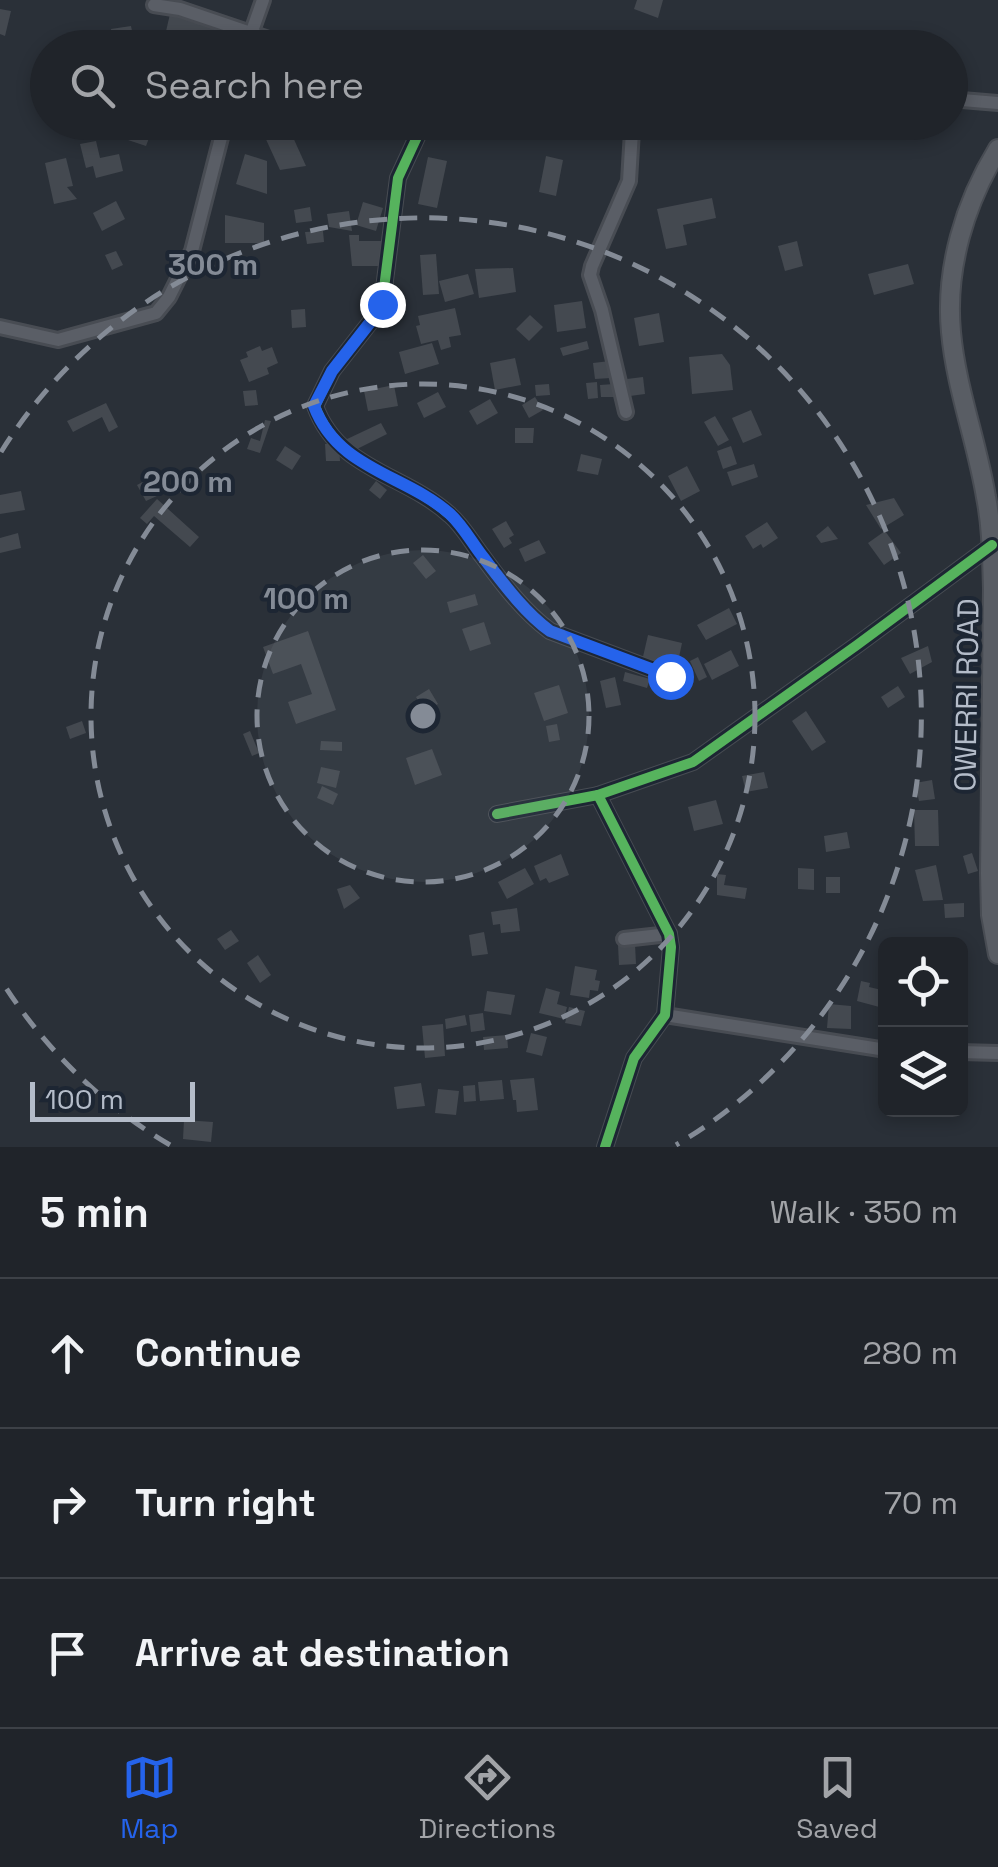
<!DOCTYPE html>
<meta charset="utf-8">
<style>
body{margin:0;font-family:"Space Grotesk",sans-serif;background:#282c32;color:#f1f3f6}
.controls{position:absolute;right:30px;bottom:30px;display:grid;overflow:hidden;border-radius:15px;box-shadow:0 5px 15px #0003}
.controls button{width:90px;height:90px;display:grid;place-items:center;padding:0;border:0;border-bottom:2px solid #3d4147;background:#20242a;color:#f1f3f6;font:50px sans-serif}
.scale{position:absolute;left:30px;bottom:25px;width:165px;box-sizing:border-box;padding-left:10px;border:5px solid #b4bcc9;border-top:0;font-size:28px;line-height:35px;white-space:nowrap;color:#b4bcc9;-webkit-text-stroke:8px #1d2633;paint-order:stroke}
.stop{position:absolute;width:30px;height:30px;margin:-22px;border:8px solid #2563eb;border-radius:50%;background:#fff}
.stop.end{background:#2563eb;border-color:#fff;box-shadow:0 2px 10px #0008}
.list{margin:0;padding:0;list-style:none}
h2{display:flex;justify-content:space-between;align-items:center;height:130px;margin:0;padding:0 40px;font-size:42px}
h2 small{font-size:32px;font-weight:400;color:#a2a4a8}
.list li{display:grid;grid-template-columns:65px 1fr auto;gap:30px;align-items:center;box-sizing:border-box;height:150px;padding:0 40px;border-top:2px solid #3d4147}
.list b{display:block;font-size:38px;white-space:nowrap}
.list em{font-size:32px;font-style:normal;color:#a2a4a8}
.icon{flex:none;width:55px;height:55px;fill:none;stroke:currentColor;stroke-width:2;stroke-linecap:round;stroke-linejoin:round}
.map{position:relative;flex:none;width:998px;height:1147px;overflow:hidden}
.search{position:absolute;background:#20242a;box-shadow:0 5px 15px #0003;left:30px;right:30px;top:30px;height:110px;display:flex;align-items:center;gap:25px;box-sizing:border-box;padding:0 35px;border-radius:55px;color:#a2a4a8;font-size:38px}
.sheet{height:580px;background:#20242a}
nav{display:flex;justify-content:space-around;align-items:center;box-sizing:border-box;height:140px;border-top:2px solid #3d4147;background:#20242a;font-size:28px;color:#a2a4a8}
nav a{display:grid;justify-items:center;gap:5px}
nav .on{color:#2563eb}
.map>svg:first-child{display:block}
.building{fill:#444950}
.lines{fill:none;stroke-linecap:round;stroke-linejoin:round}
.minor-casing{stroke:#484c53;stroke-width:18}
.secondary-casing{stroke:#484c53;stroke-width:22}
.minor{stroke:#5a5e66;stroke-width:12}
.secondary{stroke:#595d64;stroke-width:18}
.cycleway-casing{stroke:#1d2633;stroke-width:16}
.cycleway{stroke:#56b35d;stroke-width:10}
.route{stroke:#2563eb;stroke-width:12}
.ring{fill:none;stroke:#848b96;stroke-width:5;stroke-dasharray:18 12}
.labels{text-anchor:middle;stroke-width:8;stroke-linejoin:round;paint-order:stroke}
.street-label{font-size:30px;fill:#b4bcc9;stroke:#1d2633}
.centre{fill:#848b96;stroke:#1d2633;stroke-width:5}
.ring-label{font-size:30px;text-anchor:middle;font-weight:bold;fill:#848b96;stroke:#1d2633;stroke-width:8;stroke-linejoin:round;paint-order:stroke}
</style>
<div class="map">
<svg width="998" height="1147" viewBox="0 0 998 1147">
<rect width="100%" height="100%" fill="#2a3038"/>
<g class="building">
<path d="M637,0h26l-5,18 -24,-9z"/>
<path d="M0,9l11,2 -6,25 -5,-2z"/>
<path d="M170,14l46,10 -5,24h-15l-32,-8z"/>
<path d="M131,26l3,15 -21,3 -2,-15z"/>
<path d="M103,34l1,14h-27l-1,-12z"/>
<path d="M287,124l19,42 -26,4 -16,-35z"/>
<path d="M119,128l30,10 -3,8 -30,-10z"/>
<path d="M96,141l4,17 19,-4 4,17 -27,7 -3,-12 -7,2 -6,-24z"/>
<path d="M245,154l22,7v33l-31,-10z"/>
<path d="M546,156l17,4 -7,36 -17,-4z"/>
<path d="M428,157l19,4 -10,47 -19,-4z"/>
<path d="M66,158l7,28 -6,1 10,12 -23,5 -9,-41z"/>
<path d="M712,198l4,20 -33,7 4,20 -21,4 -9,-40z"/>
<path d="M116,201l9,18 -23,12 -9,-18z"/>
<path d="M363,202l20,6 -7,23 -20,-6z"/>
<path d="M310,207l2,14 -16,2 -2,-13z"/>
<path d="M349,211l3,20 -23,-4 -2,-13z"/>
<path d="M225,215l39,8v20h-39z"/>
<path d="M323,231l1,11 -17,2 -2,-12z"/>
<path d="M349,235h10v6h22l1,25h-30z"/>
<path d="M797,241l6,25 -18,5 -7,-25z"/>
<path d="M116,251l7,14 -11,5 -7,-15z"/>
<path d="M436,254l3,40 -16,1 -3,-40z"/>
<path d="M908,264l6,20 -40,11 -6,-21z"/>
<path d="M513,268l3,24 -37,6 -4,-29z"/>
<path d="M468,274l6,20 -29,8 -6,-21z"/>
<path d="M582,301l4,27 -29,4 -3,-27z"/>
<path d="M455,308l6,27 -12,2 2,10 -10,3 -3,-10 -17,4 -5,-18 4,-1 -2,-9z"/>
<path d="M305,309l1,18 -14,1 -1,-18z"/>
<path d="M659,313l5,29 -25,4 -5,-28z"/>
<path d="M530,315l13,12 -14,14 -13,-12z"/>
<path d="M587,341l2,8 -26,7 -3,-8z"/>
<path d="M432,343l7,21 -34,10 -6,-22z"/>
<path d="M260,346l2,5 10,-4 6,16 -11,5 2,6 -20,8 -9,-22 8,-3 -2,-5z"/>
<path d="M722,354l8,11 3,25 -41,4 -3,-37z"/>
<path d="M515,358l6,27 -26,5 -5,-27z"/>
<path d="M610,361l1,17 -16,1 -2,-16z"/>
<path d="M643,377l2,17 -15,2 -3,-17z"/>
<path d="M597,382l1,16 -10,1 -2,-16z"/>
<path d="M549,384l1,11 -14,1 -1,-11z"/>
<path d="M614,384l1,13h-14l-1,-12z"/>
<path d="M394,385l4,21 -30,5 -4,-20z"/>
<path d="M256,390l2,15 -13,1 -2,-15z"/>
<path d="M438,392l8,15 -22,11 -7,-15z"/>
<path d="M535,397l8,13 -14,8 -7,-13z"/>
<path d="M490,399l8,14 -21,12 -8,-14z"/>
<path d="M106,403l12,24 -9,5 -7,-15 -29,15 -6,-11z"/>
<path d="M751,410l11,25 -19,8 -11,-25z"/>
<path d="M715,416l14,24 -11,6 -14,-24z"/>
<path d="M265,420l6,1 -11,32 -13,-4 4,-11 9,3z"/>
<path d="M381,423l6,11 -36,18 -6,-12z"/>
<path d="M515,428h19l-1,15h-18z"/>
<path d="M325,444h14l1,17h-14z"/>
<path d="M285,446l16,10 -9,14 -16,-10z"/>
<path d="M731,446l6,18 -14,5 -6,-18z"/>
<path d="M581,454l21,5 -4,16 -21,-4z"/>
<path d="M754,464l4,13 -26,9 -5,-14z"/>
<path d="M687,466l13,25 -19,10 -13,-25z"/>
<path d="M150,478l9,17 -13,6 -9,-16z"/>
<path d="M376,481l11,9 -7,9 -11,-9z"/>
<path d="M21,491l4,19 -25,4v-19z"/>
<path d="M894,498l10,17 -23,14 -15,-24z"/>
<path d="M157,499l42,38 -9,10 -36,-31 -7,8 -7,-6z"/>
<path d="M506,521l8,14 -5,3 3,5 -8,5 -12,-19z"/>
<path d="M767,522l11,16 -15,10 -2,-4 -8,5 -8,-13z"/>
<path d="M828,526l10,13 -17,4 -5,-7z"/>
<path d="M885,531l16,22 -17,12 -16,-22z"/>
<path d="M18,533l3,15 -21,5v-15z"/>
<path d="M539,540l7,13 -21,9 -6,-13z"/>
<path d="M423,555l13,16 -10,8 -13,-16z"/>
<path d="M475,594l3,11 -28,8 -3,-11z"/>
<path d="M729,608l8,16 -31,16 -9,-15z"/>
<path d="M484,622l7,22 -21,7 -8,-22z"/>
<path d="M308,631l28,79 -40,14 -8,-22 24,-8 -11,-30 -28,10 -10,-27z"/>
<path d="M648,635l34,8 -4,19 -10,-3 -1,7 -25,-5z"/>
<path d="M928,646l4,16 -22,12 -9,-16z"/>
<path d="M731,650l8,16 -27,14 -8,-16z"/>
<path d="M698,657l9,20 -8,4 -9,-20z"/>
<path d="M625,672l25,7 -3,9 -24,-7z"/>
<path d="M615,677l6,28 -15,3 -6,-27z"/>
<path d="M559,685l9,28 -24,8 -10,-28z"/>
<path d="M898,686l7,11 -17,11 -7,-11z"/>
<path d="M429,689l9,15 -13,8 -9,-15z"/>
<path d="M806,711l20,31 -14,9 -20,-30z"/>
<path d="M82,721l4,12 -16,6 -4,-12z"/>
<path d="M557,724l3,16 -11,2 -3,-16z"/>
<path d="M250,731l9,22 -7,3 -9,-22z"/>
<path d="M321,741l21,1v9l-22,-1z"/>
<path d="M432,749l10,26 -27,10 -9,-27z"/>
<path d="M321,767l19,4 -4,17 -19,-5z"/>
<path d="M764,772l4,16 -22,4 -4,-16z"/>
<path d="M932,780l3,19 -16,2 -4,-18z"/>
<path d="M322,786l16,8 -5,11 -16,-7z"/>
<path d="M716,800l7,24 -29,7 -6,-24z"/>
<path d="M914,810h24l1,36h-24z"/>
<path d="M847,832l3,16 -24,4 -2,-16z"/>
<path d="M972,853l6,18 -10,3 -5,-18z"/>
<path d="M561,854l8,21 -20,8 -3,-5 -6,3 -6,-15z"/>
<path d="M936,865l7,35 -20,1 -8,-31z"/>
<path d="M525,868l9,16 -27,15 -9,-17z"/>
<path d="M798,868l16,1v21l-16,-1z"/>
<path d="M717,874l9,1 -2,10 23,3 -2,11 -28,-4z"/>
<rect x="826" y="877" width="14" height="16"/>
<path d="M350,885l10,13 -16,11 -7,-20z"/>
<path d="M964,903v14l-19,1 -1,-14z"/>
<path d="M517,908l3,23 -19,2 -1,-9 -7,1 -2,-13z"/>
<path d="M231,930l8,11 -14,9 -8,-11z"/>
<path d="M484,932l4,22 -16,2 -3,-21z"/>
<path d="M635,944l1,20 -17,1 -1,-20z"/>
<path d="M258,955l13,20 -11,8 -13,-20z"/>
<path d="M575,966l22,4 -2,10 5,1 -2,10 -8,-1 -1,8 -19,-3z"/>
<path d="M861,981l9,2 -1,4 17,4v14l-3,3 -26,-7z"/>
<path d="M546,988l14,4 -3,12 10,3 -3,12 -25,-6z"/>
<path d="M487,991l28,4 -4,20 -27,-4z"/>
<path d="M829,1004l22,2v23l-24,-1z"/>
<path d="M569,1007l16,4 -4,15 -16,-3z"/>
<path d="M483,1013l2,17 -14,2 -2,-17z"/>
<path d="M465,1015l2,10 -21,4 -1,-10z"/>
<path d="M443,1024l2,32 -20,2 -3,-32z"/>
<path d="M531,1033l16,4 -5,19 -16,-4z"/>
<path d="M507,1035l1,13 -24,2 -1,-13z"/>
<path d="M534,1078l4,32 -21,2 -1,-12h-3l-3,-20z"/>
<path d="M502,1080l2,19 -24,2 -2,-19z"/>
<path d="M421,1083l4,23 -28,3 -3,-22z"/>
<path d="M475,1085l1,16 -12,1 -1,-16z"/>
<path d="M438,1089l21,2 -3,24 -21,-2z"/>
<path d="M184,1120l29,2 -2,20 -28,-3z"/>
</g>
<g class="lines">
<g class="minor-casing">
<g id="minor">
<path d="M154,5l26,4 115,39"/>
<path d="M246,48l17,-48"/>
<path d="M950,99l48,4"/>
<path d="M424,122l-26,56 -16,126 -10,16 -40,51 -17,35c23,64 90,68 135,109 13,11 22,28 33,42 19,26 41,55 67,74l120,45"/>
<path d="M485,122l147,9 88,-9"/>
<path d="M0,327l58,13 98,-27 13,-16 23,-46 33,-129"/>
<path d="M626,412l-24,-102 -12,-35 2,-9 37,-85 3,-50"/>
<path d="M598,795l71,139 2,13 -6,68 -31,43 -29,89"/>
<path d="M497,814l101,-19 95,-33 164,-117 135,-100"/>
<path d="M624,939l45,-5"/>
<path d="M665,1015l221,35"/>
<path d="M960,1052l38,1"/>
</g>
</g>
<g class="secondary-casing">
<path id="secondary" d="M998,149c-33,54 -53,119 -47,183 5,56 26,110 35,165 6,30 6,61 7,91l-3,285 1,42 7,39"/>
</g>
<use href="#minor" class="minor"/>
<use href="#secondary" class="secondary"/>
<g class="cycleway-casing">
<g id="cycleway">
<path d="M424,122l-26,56 -16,126 -10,16 -40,51 -17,35c23,64 90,68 135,109 13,11 22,28 33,42 19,26 41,55 67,74l120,45"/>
<path d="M598,795l71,139 2,13 -6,68 -31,43 -29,89"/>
<path d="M497,814l101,-19 95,-33 164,-117 135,-100"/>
</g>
</g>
<use href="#cycleway" class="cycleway"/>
</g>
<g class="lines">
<path class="route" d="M382,304l-10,16 -40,51 -18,35c24,64 91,68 136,108 13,12 22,29 33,43 20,26 41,55 67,74l120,45"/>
</g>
<circle cx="423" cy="716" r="166" fill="#848b96" fill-opacity=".12"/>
<g class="ring">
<circle cx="423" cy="716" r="166"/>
<circle cx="423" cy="716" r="332"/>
<path d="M170 1145A498 498 0 0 1 1 980M1 452A498 498 0 1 1 676 1145"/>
</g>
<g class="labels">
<g class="street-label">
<text transform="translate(967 695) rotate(-89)" y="10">OWERRI ROAD</text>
</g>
</g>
<circle cx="423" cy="716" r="15" class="centre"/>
<g class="ring-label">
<text x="213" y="275">300 m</text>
<text x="188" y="492">200 m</text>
<text x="306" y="609">100 m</text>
</g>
</svg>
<div class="controls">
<button><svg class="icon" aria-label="locate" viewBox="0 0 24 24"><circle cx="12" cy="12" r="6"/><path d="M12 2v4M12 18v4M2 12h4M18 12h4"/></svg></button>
<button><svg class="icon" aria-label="layers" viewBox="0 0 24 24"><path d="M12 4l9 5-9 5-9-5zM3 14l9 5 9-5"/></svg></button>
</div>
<div class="scale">100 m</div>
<div class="stop" style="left:670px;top:676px"></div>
<div class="stop end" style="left:382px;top:304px"></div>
<div class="search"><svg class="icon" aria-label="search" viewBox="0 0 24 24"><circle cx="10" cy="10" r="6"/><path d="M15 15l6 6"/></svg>Search here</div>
</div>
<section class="sheet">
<h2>5 min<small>Walk · 350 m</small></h2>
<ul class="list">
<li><svg class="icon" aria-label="ahead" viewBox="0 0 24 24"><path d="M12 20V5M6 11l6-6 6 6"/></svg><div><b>Continue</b></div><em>280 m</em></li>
<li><svg class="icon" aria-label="right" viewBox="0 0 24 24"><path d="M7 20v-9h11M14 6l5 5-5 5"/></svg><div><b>Turn right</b></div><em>70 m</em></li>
<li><svg class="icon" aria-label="arrive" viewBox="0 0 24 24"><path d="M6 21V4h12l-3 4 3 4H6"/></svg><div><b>Arrive at destination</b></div></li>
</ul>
</section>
<nav>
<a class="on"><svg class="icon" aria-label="map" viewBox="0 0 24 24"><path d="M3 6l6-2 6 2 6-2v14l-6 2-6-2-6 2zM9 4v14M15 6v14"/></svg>Map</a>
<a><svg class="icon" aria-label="directions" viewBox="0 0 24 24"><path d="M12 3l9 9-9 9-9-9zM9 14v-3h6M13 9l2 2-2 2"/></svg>Directions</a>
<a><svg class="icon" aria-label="saved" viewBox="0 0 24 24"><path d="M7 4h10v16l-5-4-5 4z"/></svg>Saved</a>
</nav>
